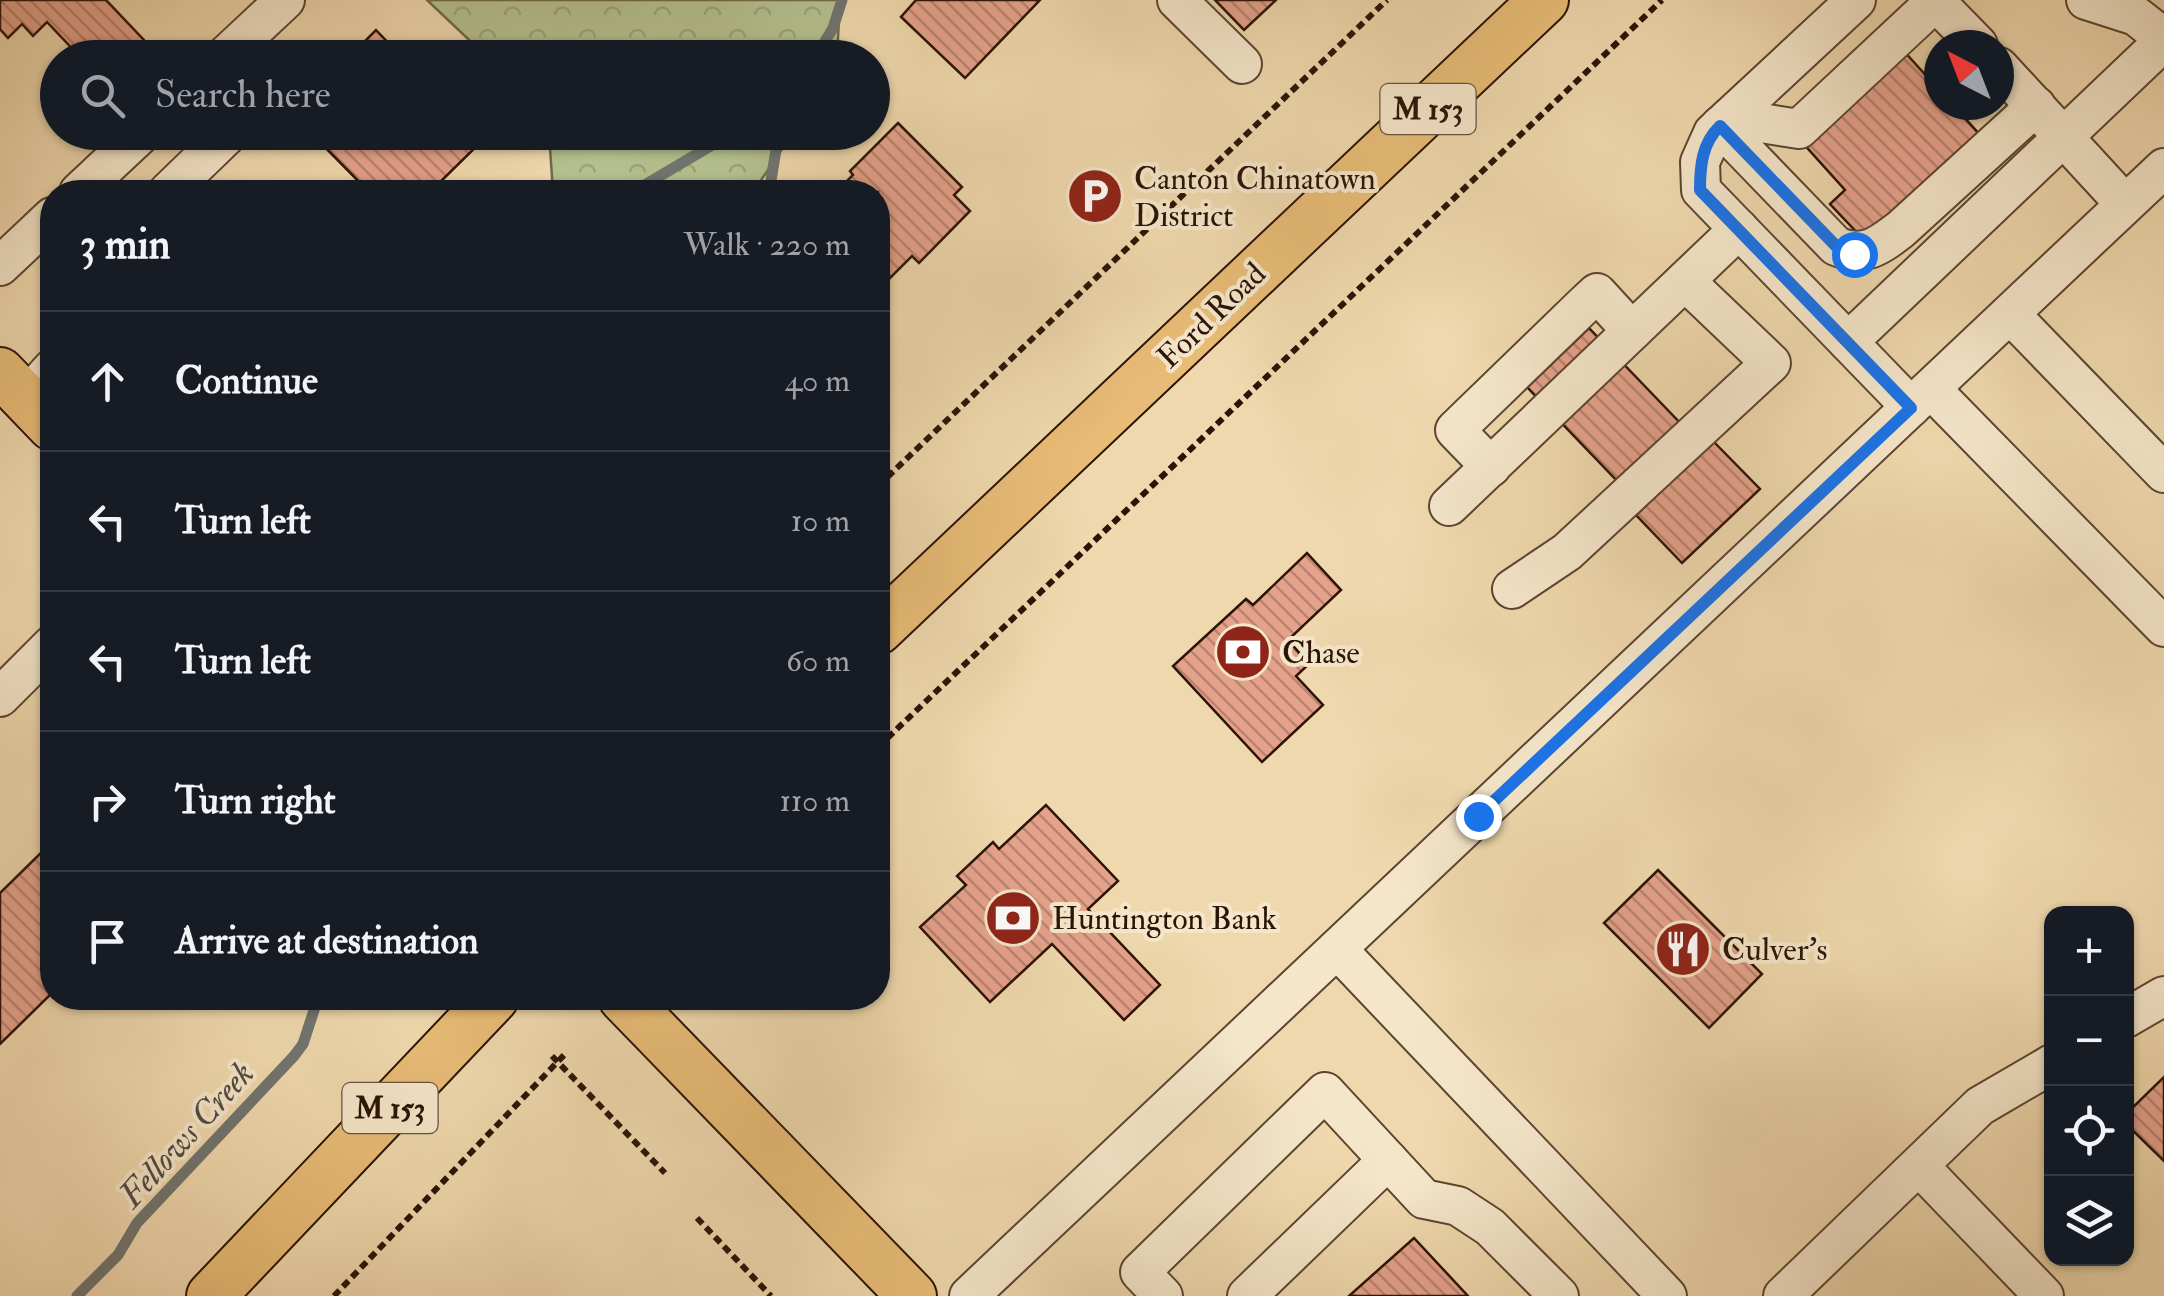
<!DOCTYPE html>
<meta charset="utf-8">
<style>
body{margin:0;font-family:"IM FELL Double Pica",serif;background:#242831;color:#f1f3f6}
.controls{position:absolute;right:30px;bottom:30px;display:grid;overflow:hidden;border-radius:20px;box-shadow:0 2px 8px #0004}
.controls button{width:90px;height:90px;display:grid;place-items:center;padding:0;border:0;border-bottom:2px solid #363941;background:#171b24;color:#f1f3f6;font:50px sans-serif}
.compass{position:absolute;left:1924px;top:30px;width:90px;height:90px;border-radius:50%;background:#171b24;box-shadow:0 2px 8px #0004;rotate:318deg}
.stop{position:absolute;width:30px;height:30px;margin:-22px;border:8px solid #1a73e8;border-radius:50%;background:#fff}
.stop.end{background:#1a73e8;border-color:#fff;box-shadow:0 2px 10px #0008}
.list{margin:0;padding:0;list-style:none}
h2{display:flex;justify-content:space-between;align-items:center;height:130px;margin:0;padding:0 40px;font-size:42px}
h2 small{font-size:32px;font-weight:400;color:#9ea1a6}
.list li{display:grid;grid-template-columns:65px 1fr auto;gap:30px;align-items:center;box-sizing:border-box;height:140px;padding:0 40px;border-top:2px solid #363941}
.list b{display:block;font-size:38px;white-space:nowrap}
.list em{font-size:32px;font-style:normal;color:#9ea1a6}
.icon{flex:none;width:55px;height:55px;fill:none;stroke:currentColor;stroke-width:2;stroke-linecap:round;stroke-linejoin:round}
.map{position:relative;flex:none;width:2164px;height:1296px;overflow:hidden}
.search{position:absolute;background:#171b24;box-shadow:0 2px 8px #0004;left:40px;top:40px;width:850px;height:110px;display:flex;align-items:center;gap:25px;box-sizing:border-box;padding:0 35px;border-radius:55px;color:#9ea1a6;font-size:38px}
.panel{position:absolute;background:#171b24;box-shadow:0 2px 8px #0004;left:40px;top:180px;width:850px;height:830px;border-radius:40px}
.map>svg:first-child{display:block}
.forest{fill:url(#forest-crowns);stroke:#706a4a;stroke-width:2.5}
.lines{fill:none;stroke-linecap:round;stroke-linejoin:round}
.stream{stroke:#717570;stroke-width:11}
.building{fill:url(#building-back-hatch);stroke:#2b1306;stroke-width:2.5}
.minor-casing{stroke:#5c4430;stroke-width:42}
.major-casing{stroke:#2b1306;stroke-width:52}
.path{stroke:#2b1306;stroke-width:6;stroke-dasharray:8 5;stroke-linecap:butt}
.minor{stroke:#f5e6ca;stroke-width:38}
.major{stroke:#e8bc76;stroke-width:48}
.route{stroke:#1a73e8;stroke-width:12}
.labels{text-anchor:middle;stroke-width:8;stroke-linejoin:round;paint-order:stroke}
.shield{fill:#f5e6ca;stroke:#685241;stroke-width:2.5}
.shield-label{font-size:30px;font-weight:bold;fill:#2b1306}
.poi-label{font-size:32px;fill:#2b1306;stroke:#f5e6ca;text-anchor:start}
.street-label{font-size:32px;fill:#2b1306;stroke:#f5e6ca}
.water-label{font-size:35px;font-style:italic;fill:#544c44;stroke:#f5e6ca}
</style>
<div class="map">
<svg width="2164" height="1296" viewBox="0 0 2164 1296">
<defs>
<pattern id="forest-crowns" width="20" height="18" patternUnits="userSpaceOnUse" patternTransform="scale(2.5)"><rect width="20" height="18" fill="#b4c08e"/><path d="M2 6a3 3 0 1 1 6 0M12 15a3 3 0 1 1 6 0" fill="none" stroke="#9ba479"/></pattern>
<pattern id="building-back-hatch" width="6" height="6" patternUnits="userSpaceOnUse" patternTransform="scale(2.5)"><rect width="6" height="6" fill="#e5a28b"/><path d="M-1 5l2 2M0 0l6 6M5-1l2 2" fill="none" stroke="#ba8370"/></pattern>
</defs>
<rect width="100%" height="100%" fill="#efd8ad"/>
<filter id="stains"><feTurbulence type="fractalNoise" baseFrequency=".002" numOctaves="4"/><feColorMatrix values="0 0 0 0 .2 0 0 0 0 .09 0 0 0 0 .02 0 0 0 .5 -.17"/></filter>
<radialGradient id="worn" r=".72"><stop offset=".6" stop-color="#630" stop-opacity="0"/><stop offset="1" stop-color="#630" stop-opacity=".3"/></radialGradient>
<g class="forest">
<path d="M427,0h413l-3,57h-350z"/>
<path d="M549,133v-1l244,1 -40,59h-200z"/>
</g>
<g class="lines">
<g class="stream">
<path d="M815,58l18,-30 9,-28"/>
<path d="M633,192l101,-60"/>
<path d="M769,192l10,-60"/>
<path d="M77,1296l41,-41 19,-32 157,-167 9,-12 15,-46"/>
</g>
</g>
<g class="building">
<path d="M0,0h106l55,58h-80l-34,-36 -14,14 -11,-12 -14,14 -8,-9z"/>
<path d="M916,0h124l-75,78 -64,-61z"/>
<path d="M1215,0h61l-32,30z"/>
<path d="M376,30l27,28h-55z"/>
<path d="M1902,49l37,41v15h14l28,31 -116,105 -35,-37 15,-14 -44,-49z"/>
<path d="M898,123l64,64 -8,8 16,16 -51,52 -7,-7 -29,29 -5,-5v-88h-42l17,-17 -3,-4z"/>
<path d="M310,132h168l6,7 -54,53h-61z"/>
<path d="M1589,328l118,123 -62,59 -118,-123z"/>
<path d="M1713,441l47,48 -78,74 -46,-48z"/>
<path d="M1307,553l34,37 -53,50 21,24 -13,12 27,29 -61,57 -89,-96 73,-67 7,6z"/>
<path d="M1046,805l72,76 -30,28 72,76 -36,35 -72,-76 -62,58 -70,-75 46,-42 -9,-9 36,-34 6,7z"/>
<path d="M52,842v151l-52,51v-151z"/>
<path d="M1658,870l104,104 -53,54 -105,-105z"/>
<path d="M2164,1077v84l-38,-37v-10z"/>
<path d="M1414,1238l54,58h-119z"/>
</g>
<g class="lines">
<g class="minor-casing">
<g id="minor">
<path d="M1177,0l65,64"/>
<path d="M1856,0l-143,133 -13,29 1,28 210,217"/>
<path d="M1934,0l44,45"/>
<path d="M2086,0l50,16 28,22"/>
<path d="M223,58l62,-58"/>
<path d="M1999,67l126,137"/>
<path d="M1729,118l70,11 138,-129"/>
<path d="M1720,126l116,120c28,12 43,0 65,-17l135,-123"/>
<path d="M79,192l64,-60"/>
<path d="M168,192l62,-60"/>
<path d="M0,266l52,-49"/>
<path d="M2010,314l154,159"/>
<path d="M1848,342l316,-301"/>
<path d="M1931,389l233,238"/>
<path d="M26,398l26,-29"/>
<path d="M1491,467l-36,-37 128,-124 14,-13 35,38"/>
<path d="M1449,506l290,-277"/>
<path d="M1512,589l55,-37 204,-189 -86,-82"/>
<path d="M0,697l52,-52"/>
<path d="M1337,949l330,347"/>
<path d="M2126,1018l38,-22"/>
<path d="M1919,1166l125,130"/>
<path d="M969,1296l1195,-1128"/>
<path d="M1163,1296l-23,-24 185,-180 99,107 34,7 32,21 69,69"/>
<path d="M1247,1296l141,-136"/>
<path d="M1783,1296l197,-190 72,-42"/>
</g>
</g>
<g class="major-casing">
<g id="major">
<path d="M0,372l52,54"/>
<path d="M878,630l666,-630"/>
<path d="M623,998l289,298"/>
<path d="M211,1296l283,-298"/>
</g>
</g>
<g class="path">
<path d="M878,486l509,-486"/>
<path d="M878,747l784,-747"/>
<path d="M552,1056l113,117"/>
<path d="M697,1218l74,78"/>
<path d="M334,1296l232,-243"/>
</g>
<use href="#minor" class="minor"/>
<use href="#major" class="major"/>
</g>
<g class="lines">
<path class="route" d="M1478,816l433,-408 -211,-218c0,-24 2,-47 20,-64l116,120 18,8"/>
</g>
<defs>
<g id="parking-disc" transform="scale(2.875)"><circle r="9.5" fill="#8f2418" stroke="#f5e6ca"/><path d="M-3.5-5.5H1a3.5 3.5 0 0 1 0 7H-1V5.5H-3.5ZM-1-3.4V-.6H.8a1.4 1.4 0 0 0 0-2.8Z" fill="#fff"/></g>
<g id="bank-disc" transform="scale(2.875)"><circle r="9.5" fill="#8f2418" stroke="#f5e6ca"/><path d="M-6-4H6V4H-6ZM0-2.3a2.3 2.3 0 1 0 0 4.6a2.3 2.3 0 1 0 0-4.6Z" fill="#fff"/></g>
<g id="restaurant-disc" transform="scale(2.875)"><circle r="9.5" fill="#8f2418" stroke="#f5e6ca"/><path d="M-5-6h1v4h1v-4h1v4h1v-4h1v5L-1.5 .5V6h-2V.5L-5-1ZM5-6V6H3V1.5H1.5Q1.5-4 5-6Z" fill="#fff"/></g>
</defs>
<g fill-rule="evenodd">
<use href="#parking-disc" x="1095" y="196"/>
<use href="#bank-disc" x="1243" y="652"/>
<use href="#bank-disc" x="1013" y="918"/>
<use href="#restaurant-disc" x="1683" y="949"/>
</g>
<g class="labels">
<g class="shield">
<rect x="1380.5" y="84" width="95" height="50" rx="8"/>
<rect x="342.5" y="1083" width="95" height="50" rx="8"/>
</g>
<g class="shield-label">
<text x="1428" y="119">M 153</text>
<text x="390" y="1118">M 153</text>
</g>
<g class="poi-label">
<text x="1134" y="189">Canton Chinatown<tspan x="1134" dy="37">District</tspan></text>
<text x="1282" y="663">Chase</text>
<text x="1052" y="929">Huntington Bank</text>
<text x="1722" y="960">Culver's</text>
</g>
<g class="street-label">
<text transform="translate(1211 315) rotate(-44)" y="11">Ford Road</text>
</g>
<g class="water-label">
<text transform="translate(186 1134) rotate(-48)" y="12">Fellows Creek</text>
</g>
</g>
<rect width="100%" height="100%" filter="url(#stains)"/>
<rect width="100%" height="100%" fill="url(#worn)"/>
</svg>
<div class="controls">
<button>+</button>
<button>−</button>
<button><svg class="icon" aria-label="locate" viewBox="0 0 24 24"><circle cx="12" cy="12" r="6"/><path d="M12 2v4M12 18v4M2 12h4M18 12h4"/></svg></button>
<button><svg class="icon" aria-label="layers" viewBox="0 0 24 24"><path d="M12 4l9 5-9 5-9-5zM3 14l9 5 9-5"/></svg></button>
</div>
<svg class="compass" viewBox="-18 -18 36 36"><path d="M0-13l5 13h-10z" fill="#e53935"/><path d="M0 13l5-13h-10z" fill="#9ea1a6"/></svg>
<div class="stop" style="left:1854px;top:254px"></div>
<div class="stop end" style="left:1478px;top:816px"></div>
<div class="search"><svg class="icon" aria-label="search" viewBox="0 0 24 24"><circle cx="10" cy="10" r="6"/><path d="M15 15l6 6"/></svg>Search here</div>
<section class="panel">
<h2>3 min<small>Walk · 220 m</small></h2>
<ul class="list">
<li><svg class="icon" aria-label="ahead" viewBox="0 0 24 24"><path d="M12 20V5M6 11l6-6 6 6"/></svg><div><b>Continue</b></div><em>40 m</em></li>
<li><svg class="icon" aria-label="left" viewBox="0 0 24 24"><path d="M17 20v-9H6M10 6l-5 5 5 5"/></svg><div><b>Turn left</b></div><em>10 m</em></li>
<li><svg class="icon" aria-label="left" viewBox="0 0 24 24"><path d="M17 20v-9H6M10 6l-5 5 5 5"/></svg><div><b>Turn left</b></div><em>60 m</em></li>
<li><svg class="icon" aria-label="right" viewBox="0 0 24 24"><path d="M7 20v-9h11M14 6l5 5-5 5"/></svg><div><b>Turn right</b></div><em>110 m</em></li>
<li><svg class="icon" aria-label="arrive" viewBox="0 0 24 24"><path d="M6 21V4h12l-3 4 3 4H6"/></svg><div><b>Arrive at destination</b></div></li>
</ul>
</section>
</div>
